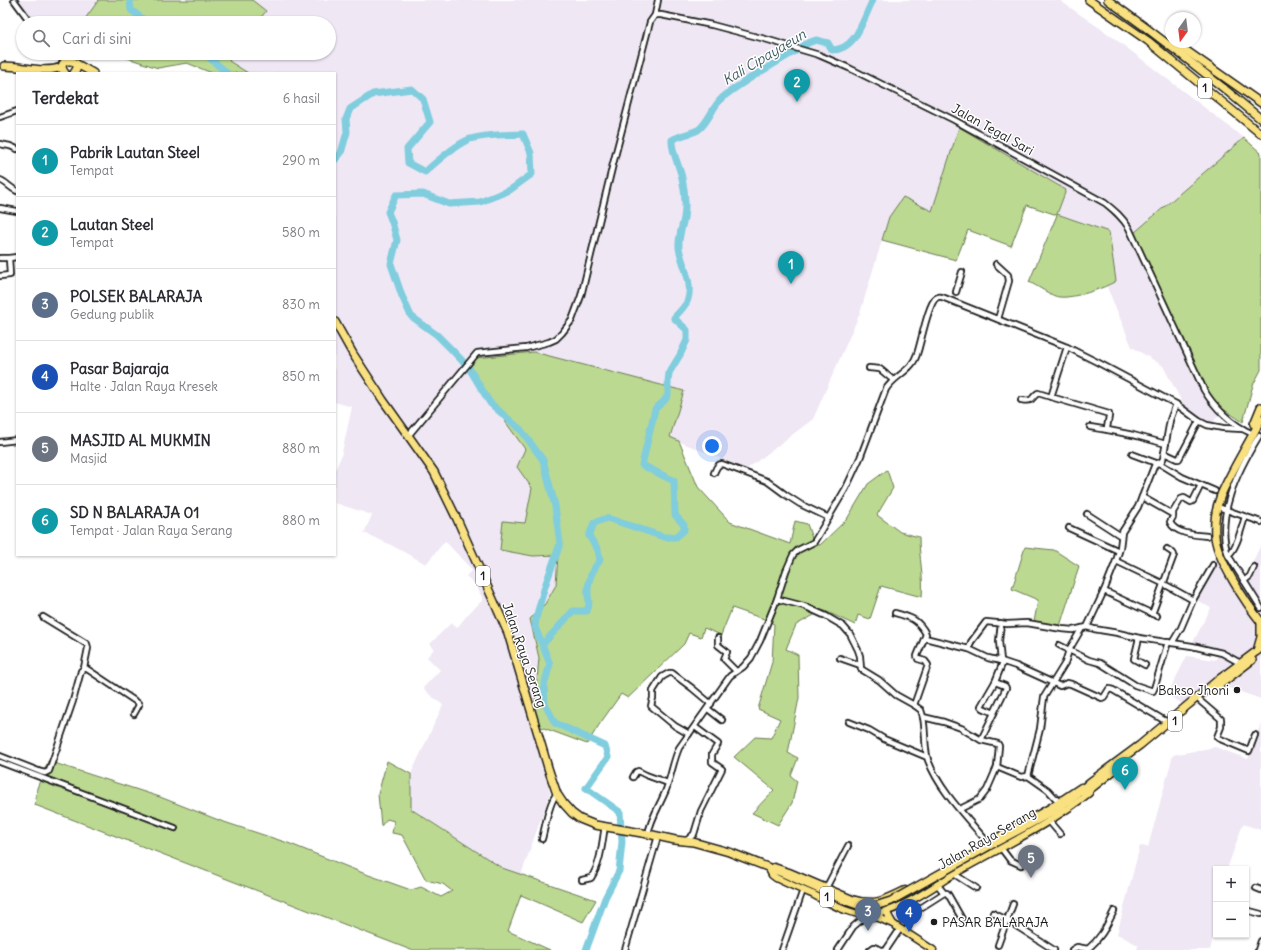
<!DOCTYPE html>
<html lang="id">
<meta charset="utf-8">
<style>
body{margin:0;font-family:Delius,sans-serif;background:#f7f7f7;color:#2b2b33}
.controls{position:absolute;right:12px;bottom:12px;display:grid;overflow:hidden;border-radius:0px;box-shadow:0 1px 3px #0004}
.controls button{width:36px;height:36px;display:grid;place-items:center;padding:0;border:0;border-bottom:1px solid #e1e1e2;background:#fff;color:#2b2b33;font:20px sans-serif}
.compass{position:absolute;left:1165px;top:12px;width:36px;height:36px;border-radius:50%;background:#fff;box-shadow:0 1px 3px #0004;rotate:194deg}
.you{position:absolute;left:712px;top:446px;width:14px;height:14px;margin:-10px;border:3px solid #fff;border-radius:50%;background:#1a73e8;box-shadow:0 0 0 6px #1a73e833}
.badge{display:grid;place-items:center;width:26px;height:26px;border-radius:50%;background:#1c1c1c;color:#fff;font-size:13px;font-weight:700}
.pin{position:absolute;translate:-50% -33px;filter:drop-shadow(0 1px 2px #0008)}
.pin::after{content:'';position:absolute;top:21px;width:14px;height:12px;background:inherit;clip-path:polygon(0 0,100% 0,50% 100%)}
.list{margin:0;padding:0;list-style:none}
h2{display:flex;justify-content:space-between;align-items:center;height:52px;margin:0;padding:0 16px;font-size:17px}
h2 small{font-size:13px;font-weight:400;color:#7c7c81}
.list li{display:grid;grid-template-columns:26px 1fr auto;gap:12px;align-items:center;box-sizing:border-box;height:72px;padding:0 16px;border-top:1px solid #e1e1e2}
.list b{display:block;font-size:15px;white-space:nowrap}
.list p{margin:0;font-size:13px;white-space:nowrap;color:#7c7c81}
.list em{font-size:13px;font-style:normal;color:#7c7c81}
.icon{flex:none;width:22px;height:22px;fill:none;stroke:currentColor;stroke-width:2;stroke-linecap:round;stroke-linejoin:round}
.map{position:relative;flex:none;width:1261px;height:950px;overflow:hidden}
.search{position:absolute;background:#fff;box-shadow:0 1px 3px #0004;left:16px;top:16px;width:320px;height:44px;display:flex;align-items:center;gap:10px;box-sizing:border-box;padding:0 14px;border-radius:22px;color:#7c7c81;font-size:15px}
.panel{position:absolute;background:#fff;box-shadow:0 1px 3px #0004;left:16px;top:72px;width:320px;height:484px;border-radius:0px}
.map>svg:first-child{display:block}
.built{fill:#efe7f4}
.green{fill:#bbd991;stroke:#6c7a56}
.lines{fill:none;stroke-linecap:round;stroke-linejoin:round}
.river{stroke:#80cdde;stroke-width:7}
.minor-casing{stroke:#1c1c1c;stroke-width:8}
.major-casing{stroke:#1c1c1c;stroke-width:9}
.highway-casing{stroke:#1c1c1c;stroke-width:10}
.minor{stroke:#fff;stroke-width:4.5}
.major{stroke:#f9e181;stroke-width:6}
.highway{stroke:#f9e181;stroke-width:7}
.highway-bridge-casing{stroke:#1c1c1c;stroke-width:10;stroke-linecap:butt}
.highway-bridge{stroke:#f9e181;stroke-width:7}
.poi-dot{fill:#1c1c1c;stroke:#fff;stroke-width:1.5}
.labels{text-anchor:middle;stroke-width:3;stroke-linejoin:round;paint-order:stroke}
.shield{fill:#fff;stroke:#606060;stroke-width:1}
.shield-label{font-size:12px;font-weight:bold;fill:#1c1c1c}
.street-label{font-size:13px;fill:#1c1c1c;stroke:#fff}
.poi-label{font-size:13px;fill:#1c1c1c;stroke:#fff;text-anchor:end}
.water-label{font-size:14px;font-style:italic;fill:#3f5a60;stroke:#fff}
</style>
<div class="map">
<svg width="1261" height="950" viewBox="0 0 1261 950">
<rect width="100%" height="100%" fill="#fff"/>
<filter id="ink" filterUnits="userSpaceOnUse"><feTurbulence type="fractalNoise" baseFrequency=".025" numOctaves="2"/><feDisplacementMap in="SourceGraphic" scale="8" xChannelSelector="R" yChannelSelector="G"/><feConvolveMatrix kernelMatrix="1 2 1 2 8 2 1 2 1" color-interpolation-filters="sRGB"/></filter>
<g filter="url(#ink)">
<g class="built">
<path d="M15,0h82l1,1 -16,22h-50z"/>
<path d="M252,0h807l55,38 130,100 -110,95 73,160 16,16 -11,15 -27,-16 -22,-42 -31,-19 -25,-60 9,-6 -8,-49 -51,-18 -98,-87 -27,85 -43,5 -29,96 -47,106 -66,50 -77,-31 14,-47 -216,-21 57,79 -8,18 15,21 -7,35 8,33 25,-2 -2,31 -11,19 -15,15 9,39 -6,66 17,69 -29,82 -19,-7 -91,-60v-34l32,-69 -14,-11 -6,-6 17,-18 -13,-13 7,-8 -4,-5 21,-21 6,5 11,-14 15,-14 -7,-15 -10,-9 6,-6 -27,-29 -19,23 -37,-20 -25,-11 8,-18 -37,-12v-33l6,-13 11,-50 -17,-5v-329h-87l-19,-12 6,-8h94v-30h-72l9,-12z"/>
<path d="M1261,545v154l-38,-13 -31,23 -25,-14 20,-39 28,4 5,-7 -28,-9 19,-36 -20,-11 27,-47 22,37z"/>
<path d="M1261,723v107l-18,-6 -16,45h-11v50l-1,10 -5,21h-73l1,-5 -21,-11 23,-88 8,1 25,-92 42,-8 33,12z"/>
</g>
<g class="green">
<path d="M97,0h155l14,11 -9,12h-175l16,-22z"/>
<path d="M112,53h123l-6,8 19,12h-36l-25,-10 -29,5z"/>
<path d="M959,127l107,63 -9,24 52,18 7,49c-11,7 -43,18 -57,16 -6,0 -23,-12 -30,-15l28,-67 -30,-10 -16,41 -43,-16 -12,30 -74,-20 7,-23 14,-20 29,14z"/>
<path d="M1244,138l17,15v217l-8,15 -10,37 -20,-13 -16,-16 -73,-160z"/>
<path d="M534,352l150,39 -14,46 9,4 19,46 32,35 60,22 5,-23 12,3 7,20 6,1 27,-26 21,-35 19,-14 6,18 -16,27 23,17 19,5c0,20 5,40 3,60l-41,-11 -11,33 -12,-4 -3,10 -32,-15 -27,15 -10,24 12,6 1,43 -11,55 10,5 -7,18 6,5 -5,22 -14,22 -26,-12 22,-23 -40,-33 21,-20 16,1 9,-19 -22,-10 14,-47 2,-38 -10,-5 -32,-11 -11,27 -17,-7 -3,9 -12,-4 -5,11 -56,54 -7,-4 -22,31 -12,19 -54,-20 6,-66 -9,-39 15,-15 11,-19 2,-30 -25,1 -33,-6 3,-29 22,2 7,-35 -15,-21 8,-18 -57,-79 8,-12z"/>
<path d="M1025,547l29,3 25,16 -19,60 -26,-4 4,-22 -26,-11z"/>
<path d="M48,761l112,36 61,24 67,22 75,30 48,17 10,-3 20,10 11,-6 -9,-7 -17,-4 -24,-45 -10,-2 2,-12 -7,-2 -6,7 -3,-32 9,-33 24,13v35l91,59 94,32 -13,22 -62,-27 -13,36 42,19h-139l-376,-145 2,-17z"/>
</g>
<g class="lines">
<g class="river">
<path d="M130,0l1,10 17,13"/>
<path d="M204,53l23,20"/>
<path d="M335,160l6,-7 6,-21 -1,-13 4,-10 23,-15 39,-5 11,10 7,23 -23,27 1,14 17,9c11,-10 31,-28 45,-33 17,-5 35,-4 53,-5l8,19 1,21 -22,16 -30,12 -31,2 -26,-10 -27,1 -8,17 4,10 5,18 -6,24 11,32 9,20 26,19 15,15 17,18 21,35 31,27 22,30 12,46 5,38 -15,42 -9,32 -1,9 15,37 -6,21 1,19 10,19 50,23 3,11 -22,31 34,24 2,30 -3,29 -14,27 -19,52"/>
<path d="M543,644l30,-33h14c4,-9 1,-9 1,-18 -1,-12 5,-24 12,-33l-2,-10 -9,-14 5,-13 13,-5 57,19h12l8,-7v-5l-9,-10 -1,-34 -32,-16 13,-56 9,-8 4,-6v-13l1,-9 11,-18 7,-15v-10l-13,-12c4,-5 13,-13 14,-19 5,-18 -6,-34 -9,-51 -1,-11 3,-20 5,-30 2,-13 1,-27 -2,-40 -2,-11 -11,-27 -10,-38 8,-5 18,-6 26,-10 11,-8 14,-23 24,-32 25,-21 59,-37 86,-55l8,-3 12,3 4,7c25,0 31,-32 41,-50"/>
</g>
<g class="minor-casing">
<g id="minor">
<path d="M14,0l17,23"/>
<path d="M655,15l3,-15"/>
<path d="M56,53l11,8"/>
<path d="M0,117l17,-6"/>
<path d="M0,144l10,2 7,3"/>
<path d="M0,180c6,2 10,8 17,11"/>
<path d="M0,208l17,3"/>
<path d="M0,258h9l8,-1"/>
<path d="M996,264l12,11 1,6 -11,38"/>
<path d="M0,276l10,-1 -1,-17"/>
<path d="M956,292l6,-20"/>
<path d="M1067,347l-16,50 58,17v2l-2,12 1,2 25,5 33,9"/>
<path d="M869,368l11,1 13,11"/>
<path d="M1021,400c14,2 9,-2 17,-7l13,4"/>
<path d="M1090,427l18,3"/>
<path d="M408,436l69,-83 49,-5 23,-6 7,-3 6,-6 10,-13 9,-24 32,-132 37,-142 5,-7h6l51,10 53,14 54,16 30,13 105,52 151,83c10,8 17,14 24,25l75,162c10,17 28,35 47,43"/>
<path d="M1259,436c-21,34 -44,79 -31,119l33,53"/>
<path d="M0,442l17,-2"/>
<path d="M1164,453l13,6h2l20,-38"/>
<path d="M1132,454l24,9"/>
<path d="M1159,463l23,14 33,14"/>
<path d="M714,473c2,-4 3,-9 8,-9l45,17 19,14 14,9 29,14"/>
<path d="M1201,485l-8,16 -2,1 -7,-4 -3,1 -8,13v5l-3,5c5,12 26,13 37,14"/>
<path d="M1142,497l30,17"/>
<path d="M1218,507l43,15"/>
<path d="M1087,514l34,22"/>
<path d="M1069,528l50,23"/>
<path d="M1228,555c8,-4 14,-29 17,-38"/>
<path d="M1116,561l48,23 29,16 -12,28 -9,15"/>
<path d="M1244,581l6,-5 4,-9"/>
<path d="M1104,591l53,25"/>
<path d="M777,599l27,7 22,10 17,10 7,8 8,16 2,6 1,13 18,11 17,15 18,10 7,5c6,15 2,34 7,50 11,30 39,58 60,83"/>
<path d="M1193,600l20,-35"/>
<path d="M895,613c15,4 23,6 31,21l-9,22 1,3 7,2 3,4 -14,40"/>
<path d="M1152,614l22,-59 -1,-2 -6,-4"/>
<path d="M43,617l44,27 1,4 -4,20"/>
<path d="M1087,627l17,-36 12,-30 4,-13 2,-16 16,-25 17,-43 6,-2 2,-3 7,-39 6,-16"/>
<path d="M718,638v7l9,7 -3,7 12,12"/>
<path d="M925,638l44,11 2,-7 15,-20 21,2 20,-1 35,6 11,1 14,-3 7,2 24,4 21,5 53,8 30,7 20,11"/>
<path d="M1139,638l-5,21 11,6"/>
<path d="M1059,645l30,15 11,3 35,22 18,6 1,-2 14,-47"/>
<path d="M969,649l19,9 13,3 15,5 44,20 7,-3 4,1 31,14 2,-1 5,-8 4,1 54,32"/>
<path d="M840,658l20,7"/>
<path d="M1001,661l-2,-20 2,-18"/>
<path d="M1200,701l21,18v8l-4,10 1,1 31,13 6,-16"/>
<path d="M708,709l14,11"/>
<path d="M994,713l-11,-5 -2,-2 14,-24 8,-20"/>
<path d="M923,717l21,5 17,6 20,12 17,4 1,2 -2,21"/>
<path d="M849,722l20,8 15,9 43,18"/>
<path d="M689,734l-14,-8 -24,-20 2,-8v-7l9,-14 7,-4h3l20,15 19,16"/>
<path d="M981,740l25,-52 -1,-2 -10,-4"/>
<path d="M0,756l41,16 4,1 4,-2 24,-70 8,-30 3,-3 3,1 51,34 1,2 -5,9"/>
<path d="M0,762l175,66"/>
<path d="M1028,776l20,14 11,12"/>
<path d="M633,777l3,-5 2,-1 8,4 22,8"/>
<path d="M960,809l20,-10 7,-9 10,-23 24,10 7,-1 12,-47 4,-32 21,-34 4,-13 13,-22"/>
<path d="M1049,821l11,13"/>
<path d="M648,834c3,-16 12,-29 18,-44 5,-14 7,-28 13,-42l51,-72 13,-9 8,-9 9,-17 17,-42 9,-28 7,-16 5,-5 16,-8 3,-5 29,-49 14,-30 26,-69c9,-14 26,-18 31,-35 4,-11 11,-50 19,-56 3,-2 4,-1 6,-1l125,50 30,15 79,42 23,17 8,4 16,3 20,1"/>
<path d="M542,839c3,-11 7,-38 15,-45"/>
<path d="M686,841l8,-7 7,-23 21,-42 -10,-7v-8l6,-10 -23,-17"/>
<path d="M1001,848l9,12 11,5"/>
<path d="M954,874l22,14"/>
<path d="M582,880l9,-2c10,-15 11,-35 14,-52"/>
<path d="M937,884l7,9h3l2,3 13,23"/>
<path d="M826,888l22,-42"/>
<path d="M1256,888l5,2"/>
<path d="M1013,904l-6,16 47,30"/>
<path d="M1246,910l15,4"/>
<path d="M993,913l14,7 -9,25"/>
<path d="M906,932l3,-7 -3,-6 2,-3 36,-23"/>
<path d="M625,950l33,-114"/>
<path d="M782,950l21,-60"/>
<path d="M838,950l15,-23 14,-12"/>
<path d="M870,950l4,-3 8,3"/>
<path d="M886,950l14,-21"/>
<path d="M1072,950l5,-3 11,2c14,-12 18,-22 26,-38"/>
<path d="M1258,950l3,-9"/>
</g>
</g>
<g class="major-casing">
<g id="major">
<path d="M984,845l67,-38 30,-20"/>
<path d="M774,867l15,5 63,27c22,7 33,1 53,-9"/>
<path d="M770,871l2,4 4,3c12,6 24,11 36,16 18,9 37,21 57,21 27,-1 62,-27 85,-41 45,-26 94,-48 135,-81"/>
<path d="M885,907l4,10 4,7 40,26"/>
<path d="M872,915l21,9"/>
</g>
</g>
<g class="highway-casing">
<g id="highway">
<path d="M1089,0l59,41 113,93"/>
<path d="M1108,0c53,38 103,77 153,119"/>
<path d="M1174,42l87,61"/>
<path d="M75,63l18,10"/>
<path d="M4,66c19,0 40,8 58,1"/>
<path d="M65,73c-13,-16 22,-16 9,0"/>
<path d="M335,322l18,32 30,46 51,72 23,47 51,114 41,138 8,23 6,9 9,10 8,6 15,6 53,9 27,6 18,2 36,10 56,22 61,27 17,6"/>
<path d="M1261,419c-13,26 -29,50 -40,76 -5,12 -7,28 -6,42 3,24 31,66 46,85"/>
<path d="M1254,424l7,-17"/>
<path d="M1257,651l4,-14v-15"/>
<path d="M1213,690l39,-30"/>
<path d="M1084,794l29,-23"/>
<path d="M989,846l65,-35 20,-14 16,-15 50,-37 78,-65 43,-32"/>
</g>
</g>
<use href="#minor" class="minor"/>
<use href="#major" class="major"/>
<use href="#highway" class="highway"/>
<g class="highway-bridge-casing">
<path id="highway-bridge" d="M863,907h9l19,-6 98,-55"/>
</g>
<use href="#highway-bridge" class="highway-bridge"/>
</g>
</g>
<g class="poi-dot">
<circle cx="1237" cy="690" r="4"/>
<circle cx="934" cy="922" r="4"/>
</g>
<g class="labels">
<g class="shield">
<rect x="1198" y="78" width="14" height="20" rx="3"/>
<rect x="476" y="566" width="14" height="20" rx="3"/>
<rect x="1168" y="711" width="14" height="20" rx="3"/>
<rect x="820" y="887" width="14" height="20" rx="3"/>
</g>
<g class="shield-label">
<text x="1205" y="92">1</text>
<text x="483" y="580">1</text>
<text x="1175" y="725">1</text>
<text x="827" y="901">1</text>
</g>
<g class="street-label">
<text transform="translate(993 129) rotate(29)" y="5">Jalan Tegal Sari</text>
<text transform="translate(525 655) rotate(71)" y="5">Jalan Raya Serang</text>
<text transform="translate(987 838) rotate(-30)" y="5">Jalan Raya Serang</text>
</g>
<g class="poi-label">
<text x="1229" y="695">Bakso Jhoni</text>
<text x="942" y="927" text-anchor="start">PASAR BALARAJA</text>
</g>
<g class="water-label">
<text transform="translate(764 57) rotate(-31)" y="5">Kali Cipayaeun</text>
</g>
</g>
</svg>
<div class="controls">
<button>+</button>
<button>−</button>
</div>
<svg class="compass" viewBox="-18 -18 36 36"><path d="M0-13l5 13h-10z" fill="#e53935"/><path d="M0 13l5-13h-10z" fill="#7c7c81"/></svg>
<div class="you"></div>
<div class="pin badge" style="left:791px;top:284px;background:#0f9aa8">1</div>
<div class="pin badge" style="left:797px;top:102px;background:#0f9aa8">2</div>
<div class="pin badge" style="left:868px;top:931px;background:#5c6f8a">3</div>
<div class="pin badge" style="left:909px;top:932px;background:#1a4fb4">4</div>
<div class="pin badge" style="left:1031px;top:878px;background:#6b7280">5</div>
<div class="pin badge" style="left:1125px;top:790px;background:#0f9aa8">6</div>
<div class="search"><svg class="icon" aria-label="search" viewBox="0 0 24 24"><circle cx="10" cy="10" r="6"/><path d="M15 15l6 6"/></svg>Cari di sini</div>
<section class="panel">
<h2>Terdekat<small>6 hasil</small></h2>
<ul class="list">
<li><span class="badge" style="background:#0f9aa8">1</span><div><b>Pabrik Lautan Steel</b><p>Tempat</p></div><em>290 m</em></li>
<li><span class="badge" style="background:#0f9aa8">2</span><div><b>Lautan Steel</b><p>Tempat</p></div><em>580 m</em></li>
<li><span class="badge" style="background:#5c6f8a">3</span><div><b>POLSEK BALARAJA</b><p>Gedung publik</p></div><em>830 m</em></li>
<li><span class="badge" style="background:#1a4fb4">4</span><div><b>Pasar Bajaraja</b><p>Halte · Jalan Raya Kresek</p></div><em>850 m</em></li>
<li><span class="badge" style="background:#6b7280">5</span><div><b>MASJID AL MUKMIN</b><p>Masjid</p></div><em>880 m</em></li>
<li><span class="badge" style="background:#0f9aa8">6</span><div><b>SD N BALARAJA 01</b><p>Tempat · Jalan Raya Serang</p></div><em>880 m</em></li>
</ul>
</section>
</div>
